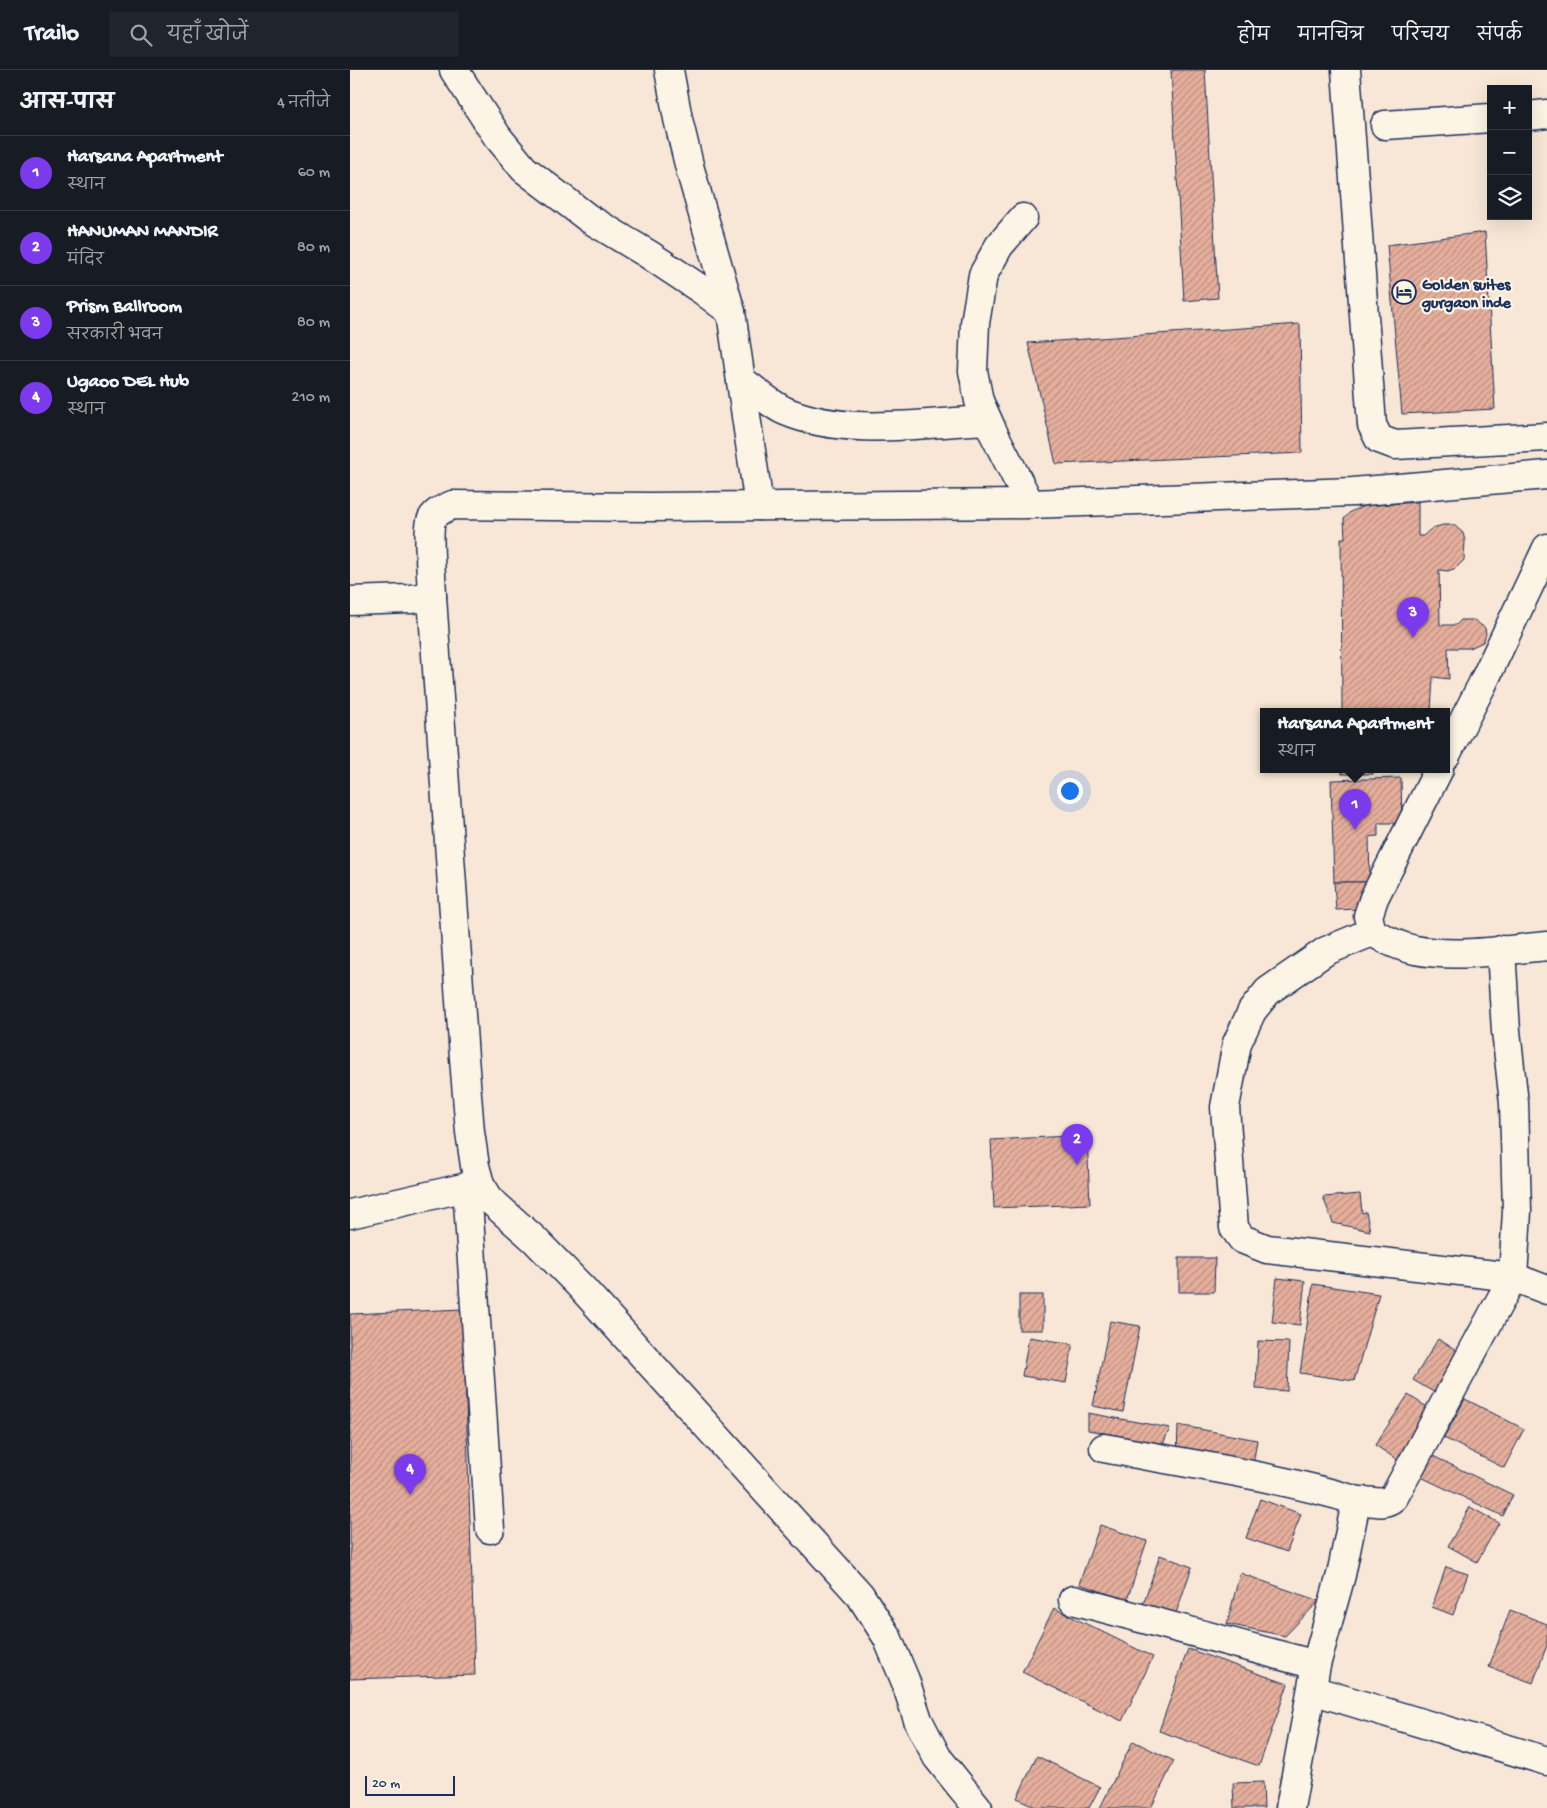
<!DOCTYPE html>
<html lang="hi">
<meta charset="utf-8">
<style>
body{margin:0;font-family:"Gochi Hand","Playpen Sans Deva",sans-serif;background:#20242c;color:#f1f3f6}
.controls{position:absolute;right:15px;top:15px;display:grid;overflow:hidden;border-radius:0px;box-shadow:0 5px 20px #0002}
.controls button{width:45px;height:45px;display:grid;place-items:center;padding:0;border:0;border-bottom:1px solid #363941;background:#171b24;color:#f1f3f6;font:25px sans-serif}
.scale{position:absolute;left:15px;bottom:12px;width:90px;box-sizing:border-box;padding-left:5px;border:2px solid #1b2f5e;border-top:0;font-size:14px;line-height:18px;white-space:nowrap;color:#1b2f5e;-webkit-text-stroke:4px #fcf5e5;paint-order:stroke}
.you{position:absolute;left:719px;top:720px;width:18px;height:18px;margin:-12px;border:4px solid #fff;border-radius:50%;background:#1a73e8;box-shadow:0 0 0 8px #1a73e833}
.badge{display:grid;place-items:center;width:32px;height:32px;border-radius:50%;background:#7c3aed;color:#fff;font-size:16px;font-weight:700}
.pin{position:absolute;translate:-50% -41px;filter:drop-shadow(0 1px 2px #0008)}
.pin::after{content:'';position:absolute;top:26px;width:18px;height:15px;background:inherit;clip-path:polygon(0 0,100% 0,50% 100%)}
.popup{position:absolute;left:910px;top:638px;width:190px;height:65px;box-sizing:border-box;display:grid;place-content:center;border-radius:0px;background:#171b24;filter:drop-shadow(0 1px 4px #0005);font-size:16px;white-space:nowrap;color:#9ea1a6}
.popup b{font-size:19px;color:#f1f3f6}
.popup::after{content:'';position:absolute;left:50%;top:100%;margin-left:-10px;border:10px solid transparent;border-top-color:#171b24}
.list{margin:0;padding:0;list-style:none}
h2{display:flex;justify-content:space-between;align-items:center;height:65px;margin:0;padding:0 20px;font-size:21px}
h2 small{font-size:16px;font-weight:400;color:#9ea1a6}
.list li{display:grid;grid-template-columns:32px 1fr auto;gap:15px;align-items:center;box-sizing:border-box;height:75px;padding:0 20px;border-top:1px solid #363941}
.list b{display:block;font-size:19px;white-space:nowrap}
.list p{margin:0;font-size:16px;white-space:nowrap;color:#9ea1a6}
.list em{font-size:16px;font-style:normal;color:#9ea1a6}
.icon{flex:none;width:28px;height:28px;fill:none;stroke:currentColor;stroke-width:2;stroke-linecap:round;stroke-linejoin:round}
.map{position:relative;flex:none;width:1197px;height:1738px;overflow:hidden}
header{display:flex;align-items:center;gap:30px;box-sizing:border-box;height:70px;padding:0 25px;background:#171b24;border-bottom:1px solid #363941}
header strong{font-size:24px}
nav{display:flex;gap:28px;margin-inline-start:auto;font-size:18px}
.search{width:350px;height:45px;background:#20242c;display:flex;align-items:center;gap:12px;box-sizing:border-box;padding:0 18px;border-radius:0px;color:#9ea1a6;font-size:19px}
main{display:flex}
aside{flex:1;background:#171b24}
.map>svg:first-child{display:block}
.building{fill:url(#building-hatch);stroke:#1b2f5e}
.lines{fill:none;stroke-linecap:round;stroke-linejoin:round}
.minor-casing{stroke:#1b2f5e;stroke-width:31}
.minor{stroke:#fcf5e5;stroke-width:28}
.labels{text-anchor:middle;stroke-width:4.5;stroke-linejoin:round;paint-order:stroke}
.poi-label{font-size:16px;font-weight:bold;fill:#1b2f5e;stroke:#fcf5e5;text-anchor:start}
</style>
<header>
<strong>Trailo</strong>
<div class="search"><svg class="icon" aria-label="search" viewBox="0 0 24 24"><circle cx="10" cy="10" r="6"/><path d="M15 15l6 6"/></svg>यहाँ खोजें</div>
<nav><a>होम</a><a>मानचित्र</a><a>परिचय</a><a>संपर्क</a></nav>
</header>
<main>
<aside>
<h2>आस-पास<small>4 नतीजे</small></h2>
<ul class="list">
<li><span class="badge">1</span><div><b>Harsana Apartment</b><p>स्थान</p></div><em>60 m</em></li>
<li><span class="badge">2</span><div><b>HANUMAN MANDIR</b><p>मंदिर</p></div><em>80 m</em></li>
<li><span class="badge">3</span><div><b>Prism Ballroom</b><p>सरकारी भवन</p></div><em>80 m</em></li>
<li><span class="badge">4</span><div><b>Ugaoo DEL Hub</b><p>स्थान</p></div><em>210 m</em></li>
</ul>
</aside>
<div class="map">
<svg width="1197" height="1738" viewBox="0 0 1197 1738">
<defs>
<pattern id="building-hatch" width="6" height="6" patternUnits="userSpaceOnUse" patternTransform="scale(1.25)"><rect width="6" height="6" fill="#e6af9c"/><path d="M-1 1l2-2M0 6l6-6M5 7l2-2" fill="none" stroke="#ba8f82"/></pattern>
</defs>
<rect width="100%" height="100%" fill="#f8e7d6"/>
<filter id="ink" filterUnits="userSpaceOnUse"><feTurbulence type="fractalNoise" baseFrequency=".02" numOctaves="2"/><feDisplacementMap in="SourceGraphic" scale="10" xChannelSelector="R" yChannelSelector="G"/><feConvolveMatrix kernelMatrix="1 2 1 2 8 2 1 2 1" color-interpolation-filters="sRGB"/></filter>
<g filter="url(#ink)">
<g class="building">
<path d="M821,0h34l13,228 -34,3z"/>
<path d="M1135,162l10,177 -93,5 -15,-169z"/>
<path d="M950,254l2,129 -246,11 -28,-121z"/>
<path d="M1068,432v34h5l9,-8 11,-3h11l9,8 2,8 -1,19 -8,8 -8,3 -9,-1 1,55h16l5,-5h13l11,8 1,6 -3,8 -13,6h-22l1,31 -16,-2 -2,34h-89l-1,-173h4l-1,-19 6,-7 14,-6z"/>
<rect x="992" y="699" width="31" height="5"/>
<path d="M1051,708l1,45h-24v13l-9,1 1,45h-36l-3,-102z"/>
<path d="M984,812h36l-11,27 -23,1z"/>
<path d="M737,1065l3,69 -96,4 -3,-68z"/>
<path d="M1010,1124l2,19 4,-1 4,19 -37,-8 -10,-26z"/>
<path d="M829,1188h36l-1,34h-35z"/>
<path d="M927,1208l28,3 -5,44 -28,-3z"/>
<path d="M963,1214l66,10 -25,87 -54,-8z"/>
<rect x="669" y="1225" width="24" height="35"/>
<path d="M113,1239l12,366 -125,4v-365z"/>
<path d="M760,1251l30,5 -17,86 -30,-6z"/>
<path d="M679,1267l44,7 -7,39 -44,-7z"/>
<path d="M1088,1269l28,17 -24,41 -29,-17z"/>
<path d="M908,1271l31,1 -2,49 -31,-2z"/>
<path d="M1058,1325l27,17 -33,51 -27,-18z"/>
<path d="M1115,1329l59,30 -20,39 -60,-30z"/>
<path d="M738,1343l82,15 -7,16 -75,-14z"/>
<path d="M828,1355l79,15 -4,25 -76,-8z"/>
<path d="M1081,1385l82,40 -10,21 -82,-39z"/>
<path d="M910,1429l41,15 -14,38 -41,-14z"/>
<path d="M1120,1437l29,16 -22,39 -29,-16z"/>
<path d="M750,1455l47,16 -20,59 -48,-16z"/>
<path d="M810,1485l32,12 -17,49 -32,-12z"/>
<path d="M1096,1497l22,7 -15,41 -21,-8z"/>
<path d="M890,1503l79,28 -34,35 -58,-12z"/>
<path d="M704,1538l99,49 -31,64 -100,-49z"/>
<path d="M1160,1540l37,14v21l-14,38 -44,-16z"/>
<path d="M838,1579l100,35 -29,82 -100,-35z"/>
<path d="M783,1671l41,20 -23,47h-51z"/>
<path d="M687,1686l63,31 -11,21h-51l-21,-10z"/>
<path d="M913,1712l1,26h-30l-1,-25z"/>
</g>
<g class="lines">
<g class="minor-casing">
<g id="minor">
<path d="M104,0l43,66 27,33 64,49 60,36 54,36 29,22"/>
<path d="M319,0l9,49 12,50 41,143 28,194"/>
<path d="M996,0l26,355 7,14 16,6 152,-8"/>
<path d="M1178,46l19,-2"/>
<path d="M1035,55l106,-7"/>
<path d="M673,148l-24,28 -16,29 -8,48 -2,48 6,30 14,31 37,72"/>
<path d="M391,310c13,9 30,25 44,31 61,26 138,12 202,9"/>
<path d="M0,531l60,-2 22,-2"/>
<path d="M1096,685l36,-70 65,-137"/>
<path d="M1089,699l-65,129 -6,18 4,16c14,8 28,15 43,18 41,8 90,0 132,-4"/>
<path d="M1022,862l-46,19 -58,40 -16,20 -15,32 -12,64 9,121 8,11 25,10 246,28 34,13"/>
<path d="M117,1117l23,342"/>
<path d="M0,1144l130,-30"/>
<path d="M754,1378c85,16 172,28 254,53"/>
<path d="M723,1530l243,65"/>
<path d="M962,1620l235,71"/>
<path d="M628,1738l-41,-51 -19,-37 -13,-40 -18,-43 -27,-42 -279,-308 -47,-48 -44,-39 -10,-16 -5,-18 -5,-34 -6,-74 -32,-461c0,-17 -5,-62 -1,-76 3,-9 13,-12 21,-16l197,2 381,-3 323,-12 194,-17"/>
<path d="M940,1738l26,-143 25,-90 14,-68 3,-6c14,-1 25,6 36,-4l119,-220 4,-66 -3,-108 -8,-72 -5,-81"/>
</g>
</g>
<use href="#minor" class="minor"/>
</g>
</g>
<defs>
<g id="hotel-ring" transform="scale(1.25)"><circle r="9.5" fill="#fcf5e5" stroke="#1b2f5e" stroke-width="1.5"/><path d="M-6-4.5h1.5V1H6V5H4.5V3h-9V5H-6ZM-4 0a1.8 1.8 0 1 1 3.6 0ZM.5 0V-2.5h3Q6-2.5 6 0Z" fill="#1b2f5e"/></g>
</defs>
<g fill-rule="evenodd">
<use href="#hotel-ring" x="1054" y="222"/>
</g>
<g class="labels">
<g class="poi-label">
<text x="1072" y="219">Golden suites<tspan x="1072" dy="18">gurgaon inde</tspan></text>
</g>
</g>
</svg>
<div class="controls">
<button>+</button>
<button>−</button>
<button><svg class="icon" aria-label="layers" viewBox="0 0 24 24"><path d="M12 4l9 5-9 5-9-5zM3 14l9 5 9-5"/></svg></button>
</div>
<div class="scale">20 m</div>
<div class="you"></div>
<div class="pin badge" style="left:1005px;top:760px">1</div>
<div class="popup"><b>Harsana Apartment</b>स्थान</div>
<div class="pin badge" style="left:727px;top:1095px">2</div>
<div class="pin badge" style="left:1063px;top:568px">3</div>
<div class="pin badge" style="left:60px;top:1425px">4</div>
</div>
</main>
